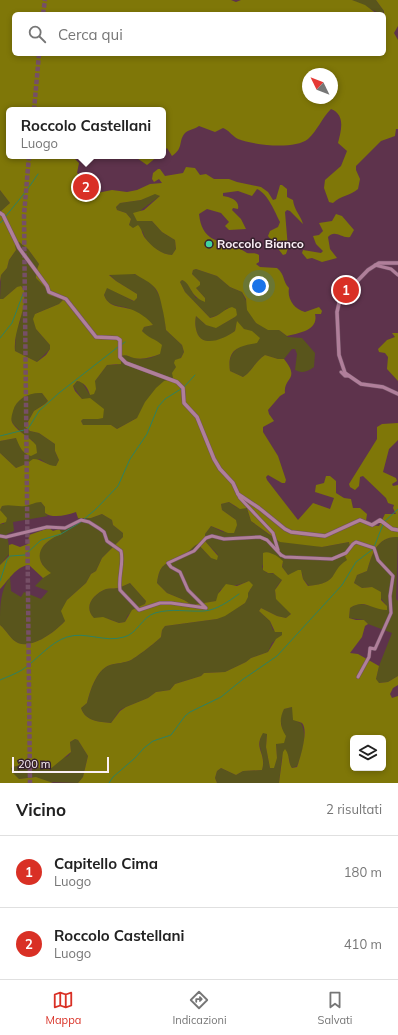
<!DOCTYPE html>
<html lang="it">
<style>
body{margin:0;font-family:Mulish,sans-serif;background:#f6f6f6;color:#222}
.controls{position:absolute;right:12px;bottom:12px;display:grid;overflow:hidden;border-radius:6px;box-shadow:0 2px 6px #0003}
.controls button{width:36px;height:36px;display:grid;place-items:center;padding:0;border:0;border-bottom:1px solid #e0e0e0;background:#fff;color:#222;font:20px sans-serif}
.compass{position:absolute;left:302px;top:68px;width:36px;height:36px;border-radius:50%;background:#fff;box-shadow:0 2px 6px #0003;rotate:313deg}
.scale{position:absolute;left:12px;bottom:10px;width:97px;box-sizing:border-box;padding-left:4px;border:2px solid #fbf0f6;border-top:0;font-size:11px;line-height:14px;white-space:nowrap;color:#fbf0f6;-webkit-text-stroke:3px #37222e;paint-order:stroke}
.you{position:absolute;left:259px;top:286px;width:14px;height:14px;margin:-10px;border:3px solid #fff;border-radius:50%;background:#1a73e8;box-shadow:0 0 0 6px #1a73e833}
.badge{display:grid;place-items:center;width:26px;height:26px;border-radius:50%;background:#d93025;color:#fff;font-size:13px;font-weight:700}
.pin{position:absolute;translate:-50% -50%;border:2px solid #fff;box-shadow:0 1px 4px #0006}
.popup{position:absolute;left:6px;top:107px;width:160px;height:52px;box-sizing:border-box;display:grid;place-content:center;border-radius:6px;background:#fff;filter:drop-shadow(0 1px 3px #0005);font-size:13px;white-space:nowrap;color:#767676}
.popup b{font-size:15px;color:#222}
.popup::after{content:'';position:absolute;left:50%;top:100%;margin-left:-8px;border:8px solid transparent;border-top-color:#fff}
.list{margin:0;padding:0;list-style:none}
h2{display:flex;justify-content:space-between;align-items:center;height:52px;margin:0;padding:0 16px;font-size:17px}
h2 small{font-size:13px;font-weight:400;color:#767676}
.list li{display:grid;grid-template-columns:26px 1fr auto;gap:12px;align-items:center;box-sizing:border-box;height:72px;padding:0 16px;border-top:1px solid #e0e0e0}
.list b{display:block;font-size:15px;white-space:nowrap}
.list p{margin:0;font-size:13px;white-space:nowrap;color:#767676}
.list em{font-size:13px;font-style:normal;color:#767676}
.icon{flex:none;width:22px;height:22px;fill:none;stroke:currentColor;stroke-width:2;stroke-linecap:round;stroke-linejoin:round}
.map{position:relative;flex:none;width:398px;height:783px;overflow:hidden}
.search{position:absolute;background:#fff;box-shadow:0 2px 6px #0003;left:12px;right:12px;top:12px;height:44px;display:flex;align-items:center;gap:10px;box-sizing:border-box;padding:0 14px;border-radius:6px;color:#767676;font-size:15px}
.sheet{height:196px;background:#fff}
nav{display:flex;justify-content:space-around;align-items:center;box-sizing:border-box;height:56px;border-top:1px solid #e0e0e0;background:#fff;font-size:11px;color:#767676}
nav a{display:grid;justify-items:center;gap:2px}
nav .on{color:#d93025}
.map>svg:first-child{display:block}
.green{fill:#59551c}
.forest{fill:#7f7708;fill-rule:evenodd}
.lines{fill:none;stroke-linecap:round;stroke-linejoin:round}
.stream{stroke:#2e8162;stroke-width:1}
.trunk-tunnel{stroke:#764f66;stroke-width:4.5;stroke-dasharray:4.5 2;stroke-linecap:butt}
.minor-casing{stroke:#715164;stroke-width:4}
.tertiary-casing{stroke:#715164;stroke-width:4.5}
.minor{stroke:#b07f9a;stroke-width:3}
.tertiary{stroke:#b07f9a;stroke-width:3.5}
.poi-dot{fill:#41d4a1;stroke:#37222e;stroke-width:1.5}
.labels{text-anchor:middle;stroke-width:3;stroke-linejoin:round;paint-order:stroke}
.poi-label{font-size:12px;font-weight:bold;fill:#fbf0f6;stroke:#37222e;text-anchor:start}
</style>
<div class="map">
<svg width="398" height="783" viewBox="0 0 398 783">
<rect width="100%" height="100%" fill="#5e334c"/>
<g class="green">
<path d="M352,0h24l8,11 -1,3c-4,0 -26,-11 -31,-14z"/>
<path d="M0,190l10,13 -10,9z"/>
<path d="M155,193l5,3 -19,14 -1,11h12l10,11 13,8 1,9 -4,6c-11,0 -27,-12 -29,-23l-13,-5 -1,-2 2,-6 -5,-6 -9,-3 -1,-3 4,-4 21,-3z"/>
<path d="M19,242l9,7 11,15 -3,8c7,13 14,22 28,27l-5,5 -24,10 1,15 14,16v4l-13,13 -22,-11 1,-21 4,-8 5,-27 -8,-8 -14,12h-3l1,-24 6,-7 2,-8 7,-10 -2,-5z"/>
<path d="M196,269l21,7 13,11 12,5 14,31 23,7 9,7 14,1 13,15 -1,14c-6,4 -11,7 -19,3l2,-16 -2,-5h-3l-8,10h-6l-13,-4c-10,6 -12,16 -22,22l-13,-6c-2,-12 1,-19 12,-26l2,-16 -3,-2 -6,1v3c-11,9 -35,19 -39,-2 -1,-5 -1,-8 0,-13l10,9h15l14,-8 -8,-9 -4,5 -13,5 -25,-26 -5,-10 2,-2 4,1 10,17h9l-9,-10 4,-6 -8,-8 1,-4z"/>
<path d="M109,274c8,0 17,-1 25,0 26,6 31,34 32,56l16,15 2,7 -8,15 -3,11 -36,40 -20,11 -6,-4h-28l-2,-4 2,-2h7l-8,-20 -9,-13 4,-5 5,1 8,13 5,-14 12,-16h10l4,-9 3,-1 15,4 11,-1 10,-4 -18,-23 2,-4 9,-2c-7,-5 -13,-10 -21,-15 -10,-6 -23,-1 -28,-15l3,-8 26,14 4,-3v-4l-21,-13z"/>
<path d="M35,392l7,1 6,8 -3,3 -11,7 -7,12 3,8 9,2 16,11v7l4,9 -3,6h-6l-10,-7 -24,9 -16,-15v-12l16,-3 4,6 13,-3c-5,-3 -19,-15 -21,-19 -5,-15 11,-27 23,-30z"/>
<path d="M36,502h5l4,5v6l3,3 -35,6 1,9 -7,3 3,19 -10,12v-41h4l-1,-9 -3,-5 2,-4c11,-4 19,1 34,-4z"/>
<path d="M229,502l7,5 11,1 4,13 20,15 51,11 27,-5 1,5 -2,13c-20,12 -7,23 -39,26l-6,-7 -1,-6 -14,2 -6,-8 1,-3 -12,-11 -7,8 -2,6 5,6c7,0 12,1 15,7 -16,17 0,21 9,34l-5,4 -9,-2 -16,-8 -2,3 11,10 3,9 9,2v3l-10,8 -4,9 -17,6 -5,4 -21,10 -21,1 -3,3 -26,8 -5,6 -14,2 -8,6 -22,9 -6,3 -9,13c-12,-1 -26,-2 -30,-15l6,-5c3,-12 9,-33 23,-38 7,-2 15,-2 21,-5 7,-4 24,-17 30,-23l1,-7 3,-4 52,-7 28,-16 2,-10 4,-4 -2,-8c-10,5 -19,4 -29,9l-3,11 -25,4 -8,-5 -17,-7 -10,-10c3,-20 7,-18 23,-26 7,-3 11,-10 18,-13l13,14 7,-3 -13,-14v-7l6,-8 12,6 13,-12 -14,-10 -1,-6z"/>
<path d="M102,514l10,6 1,5 10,8v4l-21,21 -6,13 -5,3 -5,9 -19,17 -3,14 1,7c-9,10 -32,28 -47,22 -7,-3 -12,-13 -18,-18 0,-18 0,-35 10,-48l1,14 10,6 3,-5 17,7 7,-8 -13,-5 8,-8 2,-9 -6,-11 1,-8 19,-21 20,-7 -1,-4h13z"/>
<path d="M398,537l-2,62 2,2v75l-10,6 -10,1 -2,-4 3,-13 13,-33 -24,-9 -4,-4 -15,-2 1,-10c9,-6 11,-4 21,-2 5,1 11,0 16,0l-15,-19 -10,1 -8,-5 3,-8 10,-4c5,-17 10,-35 31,-34z"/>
<path d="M130,583l16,18 -1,3 -17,11 -3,7 -6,1 -10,-4 -15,-1c-11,-11 -1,-24 12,-29 5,-1 11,0 15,-2 3,-1 6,-3 9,-4z"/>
<path d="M292,707l6,15 3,1c7,12 1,31 -4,43l-5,2 -2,-3 -1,-7 -7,-1 -3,26h-62l-2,-5 2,-7 4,-3 15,7 7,-4 19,-1c5,-16 -8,-22 1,-38l4,2 -1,13 4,21 7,-10 -1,-14 6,-15 -2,-12 4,-8z"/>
<path d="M75,739l3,1 10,16 -5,21 -5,6 -30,-1 -12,-5 -17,2 -8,-7v-4c9,-3 19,-7 27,0l30,-12 3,-4 -1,-10z"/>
</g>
<g class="forest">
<path d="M0,0h231l5,2 5,-2h111l13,5 12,9h-363v40h370v-43l-8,-11h22v26l-4,7 4,7v89h-2l-1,7 -14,5 -25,25v4l4,9 -2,10c-8,7 -17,6 -25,14l-4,-1 -5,-14 1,-8 16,-14 6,-15 -9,-8c3,-12 8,-28 -7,-34 -9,9 -14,22 -23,30 -14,11 -54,6 -70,0 -6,-3 -9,-9 -15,-11l-8,4 -16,-6c-4,3 -11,4 -14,7 -7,8 -1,15 -13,23l-5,-8 -4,4v-42h-154v46h68l-2,3 4,4 -2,10 13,7 2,14 20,-4 15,2 10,-2 13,-6 12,-1 -3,-4 -5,3 -2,-3 1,-6 5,-4h2l5,7 18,-3 3,-6 9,1 5,7 6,-1 8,5h15l8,3 24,5 7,5 5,8 3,-1 4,-14h2l5,4v8l6,3c1,10 8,16 10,24l-13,-13 -3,-1 -2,2 3,36 -2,6 -3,1 -15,-19 2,-5 8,-4 2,-5c-5,-10 -12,-28 -23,-33l-5,7 -14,-5 -15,2v3c7,1 17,4 15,13l-5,-1 -1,2 9,9 5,10 -17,1 -4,-4 4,-4 -8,-9 -14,-4 -8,5c3,27 18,26 39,34 3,1 6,3 9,5 4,1 8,-1 12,2v7l-3,2 4,3 17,1c9,8 5,13 12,20 -2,11 5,21 16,24l14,-5 3,4 -1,3h-6c4,17 -17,19 -28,22l-8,-6h-11l-12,-7 -9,-13 -1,-11 -4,-7 -12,-5 -13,-11 -21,-7 -3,1 -1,4 8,8v3l-4,3 9,10v4c-16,-6 -13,-18 -23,-22l-2,2 5,10 25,26c10,-2 14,-9 22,-11l4,2 1,6 -2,2 -19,11 -10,-3 -10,-9c-1,5 -1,8 0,13 4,21 28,10 39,2l2,-10 7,8 8,2 8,7 -3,5c-19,3 -30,6 -27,28l13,6c10,-6 12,-16 22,-22l13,4h6c17,21 -1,18 1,34l-5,3 -12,14 1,4 5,7 -11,6v5l15,24 8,24 -1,3h-3l-14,-8 -2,2 1,3 31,40 15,-17 17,6 4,-11 -19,-6 1,-7 8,-2 2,-7h4l6,5v12l8,5 7,1 2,9h7l7,6 -1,7 4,4 9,1 6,-12h11l-3,-6 1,-3 -6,-2 -2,-5 -23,-22 -3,1 -1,9 -4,4 -5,-3 -1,-3 28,-45v-12l5,-3 16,-1v17l-9,9 -6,23 13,6 1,3 -5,3 1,2 5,-1v52c-21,-1 -26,17 -31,34l-10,4 -3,8 8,5 10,-1 9,5v8l6,6v4c-16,0 -22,-12 -37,-2l-1,10 7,2h8l4,4 -3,2 -3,11 -12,16 8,1 21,12 -3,13 3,4 9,-1 10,-6v9l-5,3 -3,6 2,4 6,-2v87h-119l4,-31 2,-3c5,6 3,14 7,19l5,-1c3,-8 12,-37 5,-44 -2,-1 -6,-2 -9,-3l-1,-13 -8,2c-5,10 -4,18 2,27l-2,7 -8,1 1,14 -3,10h-4l-4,-21 1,-13 -4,-1c-10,16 4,20 -1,37l-19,1 -7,4 -15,-7 -4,3 -2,7 2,5h-139l5,-6 5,-21 -10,-16 -3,-1 -5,3 1,10 -22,18c-9,1 -11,-5 -18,-6 -5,-1 -15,2 -20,4l1,4 7,7 17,-2 17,6h-53v-158c6,5 11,15 18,18 15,6 38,-12 47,-22l-4,-10 6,-11 19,-17 5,-9 5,-3 6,-13 21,-21v-4l-10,-8 -1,-5 -10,-6 -11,4h-13l-2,-6c-9,3 -23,7 -31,1v-6l-4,-5c-6,0 -10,3 -16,4 -8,1 -15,-2 -23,0l-2,4 7,8 -1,4 -6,2v-71l16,15 10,-4 7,-5c9,0 14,7 23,7l3,-6 -4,-9v-7l-16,-11 -9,-2 -5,-4 9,-16 11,-7 3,-3 -6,-8c-13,-1 -26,6 -29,18 -1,4 -3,9 0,13 5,8 17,13 23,21l1,8 -6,3c-9,-2 -12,-11 -15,-18l-16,3v-142h3l14,-12 4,-1 3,4c3,22 -11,39 -9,61l22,11 9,-7 4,-6v-4l-14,-16 -3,-10 2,-5 24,-10 5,-5 -15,-4 -3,-7 -10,-10v-6l3,-8 -11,-15 -9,-7 -4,3 1,5 -7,10 -2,8 -6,7 -1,7v-70l10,-9 -10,-13zM308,74h24v24h-24zM155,194l5,2 -16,14 -11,3 4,8h15l10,11 13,8 1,9 -4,6c-10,0 -21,-9 -27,-17 -3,-4 -3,-9 -7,-13l-5,3 -4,-3 2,-6 -5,-6 -9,-3 -1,-3 4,-4 21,-3zM135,274c18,11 23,11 27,33 2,8 3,15 4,23l16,15 2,7 -3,6 -6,2 -1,3 2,4 -4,6 1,5 -9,3 -8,7 -11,14 -8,16 -20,11 -6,-4h-28l-2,-4 2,-2h15l5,-1 1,-9 -14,-11 -8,1 -7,-8 -2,-5 4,-5c7,1 11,7 13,14l4,-1 2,-5 -1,-8 12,-16 14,-1v-8c5,-2 8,1 13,2 9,2 18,-1 26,-4l2,-9c-6,-6 -14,-7 -20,-14l2,-4 9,-2c-4,-6 -16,-14 -23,-16 -11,-3 -22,-2 -26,-14l3,-7 27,13 3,-3v-4l-21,-13 -7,-6zM229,502l11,7 7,-1 4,13 29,21 42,5 27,-5 1,5 -5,9 2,4c-19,12 -6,23 -39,26l-5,-7 -2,-9h-3l-10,5 -6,-8 1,-6c-4,-4 -14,-11 -20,-8v17l5,3h5l9,7 -7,10 1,9 15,15 -5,4 -9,-2 -16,-8 -2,3 11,10 5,11h7v3l-6,4 -8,13 -17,6 -5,4 -21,10 -21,1 -3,3 -26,8 -5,6 -14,2 -8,6 -22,9 -6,4 -9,12c-12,-1 -26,-2 -30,-15l6,-5c3,-12 9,-33 23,-38 7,-2 15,-2 21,-5 7,-4 24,-17 30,-23l1,-7 3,-4 52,-7 8,-3 20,-13 3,-6v-4l5,-8 -4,-4 -12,5 -11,-2 -8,10 -2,7 -24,4 -8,-5 -17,-7 -10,-10c3,-20 7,-18 23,-25 7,-3 11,-11 18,-14l13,14 6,2 1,-4 -13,-15v-7l6,-8 17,7h6l3,-8 -1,-5 -14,-10 -1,-6zM130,583l16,18 -1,3 -13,6 -7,12 -6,1 -16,-6 -9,1c-11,-11 -1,-24 12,-29 5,-1 11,0 15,-2 3,-1 6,-3 9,-4zM353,738h30v30h-30z"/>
<path d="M134,156h24l-11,9z"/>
<path d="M336,214l6,2 12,14 -4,7c-8,2 -15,-8 -22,0l2,12 7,9 -15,4 -10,-4 -5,1 -5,-6 1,-3 18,3 2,-2 -7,-7 -3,-8 6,-1 4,-4 -4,-8 13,-2z"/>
<path d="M392,333h6v48l-11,-12 1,-12 -3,-4 -6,-1 -1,-3 9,-9 8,-3z"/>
<path d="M49,528l4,3 6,-2 3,5c-21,7 -32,24 -11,39l-8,5 -14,-13c-13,1 -21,16 -29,24v-24l9,-9v-11l3,-1 8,3 8,-3 1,-9z"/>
</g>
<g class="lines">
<g class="stream">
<path d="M6,216l21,-26 11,-16"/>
<path d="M0,223l4,-4"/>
<path d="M0,338l12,-15 11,-29"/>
<path d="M121,345l4,-3"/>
<path d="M184,387l11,-12"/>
<path d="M0,436l28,-7 11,-18 20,-18 59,-46"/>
<path d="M83,520l13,-11 22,-23 12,-27 17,-25 11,-27 7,-8 16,-10"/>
<path d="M374,547l10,-25 14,-13"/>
<path d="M0,581l7,-21 3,-4 15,-1 16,-15 20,-6 20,-12"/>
<path d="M0,680c7,-3 15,-6 22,-10 15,-10 27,-27 45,-33 18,-6 38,6 57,0 13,-3 18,-20 31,-24 17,-5 32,-1 49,-2 13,-1 25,-10 35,-17"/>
<path d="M109,783l4,-6 22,-19 9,-10 9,-7 18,-6 14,-19 5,-4 31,-15 21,-17 35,-24 65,-71 14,-23 17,-13"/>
</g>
<g class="trunk-tunnel">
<path d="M43,14l2,-14"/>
<path d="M34,110l5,-56"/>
<path d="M29,156l-5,59 6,568"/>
</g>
<g class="minor-casing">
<g id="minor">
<path d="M375,265l16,4 7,6"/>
<path d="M341,372l4,4h3"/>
<path d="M238,494l2,4 33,35 5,17"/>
<path d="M0,536l6,1 41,-10 18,1 16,-8 8,2 11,7 4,3 3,9 14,10c3,13 -3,25 -1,39l19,20 21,-7h11l35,5 -18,-18 -8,-18 -9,-5 -3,-4 26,-12 12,-13 6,-2 12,3 36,-2 7,3 14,15"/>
<path d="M281,555l4,2 47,2 14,-6 7,-9 3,-2 18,6 4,12 15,16 -3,20 1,17 -16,36 -5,-1 -1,9 -11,20"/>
</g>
</g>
<g class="tertiary-casing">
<g id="tertiary">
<path d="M0,213l3,2 16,33 28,38 2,6 17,7 30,38 21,1 3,2v17l6,6 51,19 6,6 1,15 13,14 17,42 6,10 13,14 5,11 21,14 26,21 6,3 34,4 35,-16 12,5 8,-5 12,9 6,1"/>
<path d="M398,263h-19l-11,7 -28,29 -3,13 2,43 6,18 16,11 22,3 15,7"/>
</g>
</g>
<use href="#minor" class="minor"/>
<use href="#tertiary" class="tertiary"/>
</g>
<circle class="poi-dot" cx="209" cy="244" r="4"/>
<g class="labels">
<g class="poi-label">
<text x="217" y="248">Roccolo Bianco</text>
</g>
</g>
</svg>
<div class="controls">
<button><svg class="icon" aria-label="layers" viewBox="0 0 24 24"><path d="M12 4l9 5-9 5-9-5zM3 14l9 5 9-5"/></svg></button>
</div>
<svg class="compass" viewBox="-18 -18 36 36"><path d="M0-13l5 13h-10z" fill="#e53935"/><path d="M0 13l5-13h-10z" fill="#767676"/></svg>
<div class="scale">200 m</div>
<div class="you"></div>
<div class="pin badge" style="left:346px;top:290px">1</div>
<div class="pin badge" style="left:86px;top:187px">2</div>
<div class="popup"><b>Roccolo Castellani</b>Luogo</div>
<div class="search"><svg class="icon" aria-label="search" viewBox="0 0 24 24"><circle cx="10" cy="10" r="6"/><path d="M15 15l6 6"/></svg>Cerca qui</div>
</div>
<section class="sheet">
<h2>Vicino<small>2 risultati</small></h2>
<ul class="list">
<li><span class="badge">1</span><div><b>Capitello Cima</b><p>Luogo</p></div><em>180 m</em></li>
<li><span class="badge">2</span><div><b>Roccolo Castellani</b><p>Luogo</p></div><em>410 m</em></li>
</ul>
</section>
<nav>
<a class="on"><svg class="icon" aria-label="map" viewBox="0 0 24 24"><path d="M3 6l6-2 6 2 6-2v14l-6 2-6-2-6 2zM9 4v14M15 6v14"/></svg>Mappa</a>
<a><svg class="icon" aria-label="directions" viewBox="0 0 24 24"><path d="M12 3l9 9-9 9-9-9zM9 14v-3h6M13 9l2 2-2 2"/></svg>Indicazioni</a>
<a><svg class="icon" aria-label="saved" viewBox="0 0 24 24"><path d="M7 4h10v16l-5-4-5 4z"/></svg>Salvati</a>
</nav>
